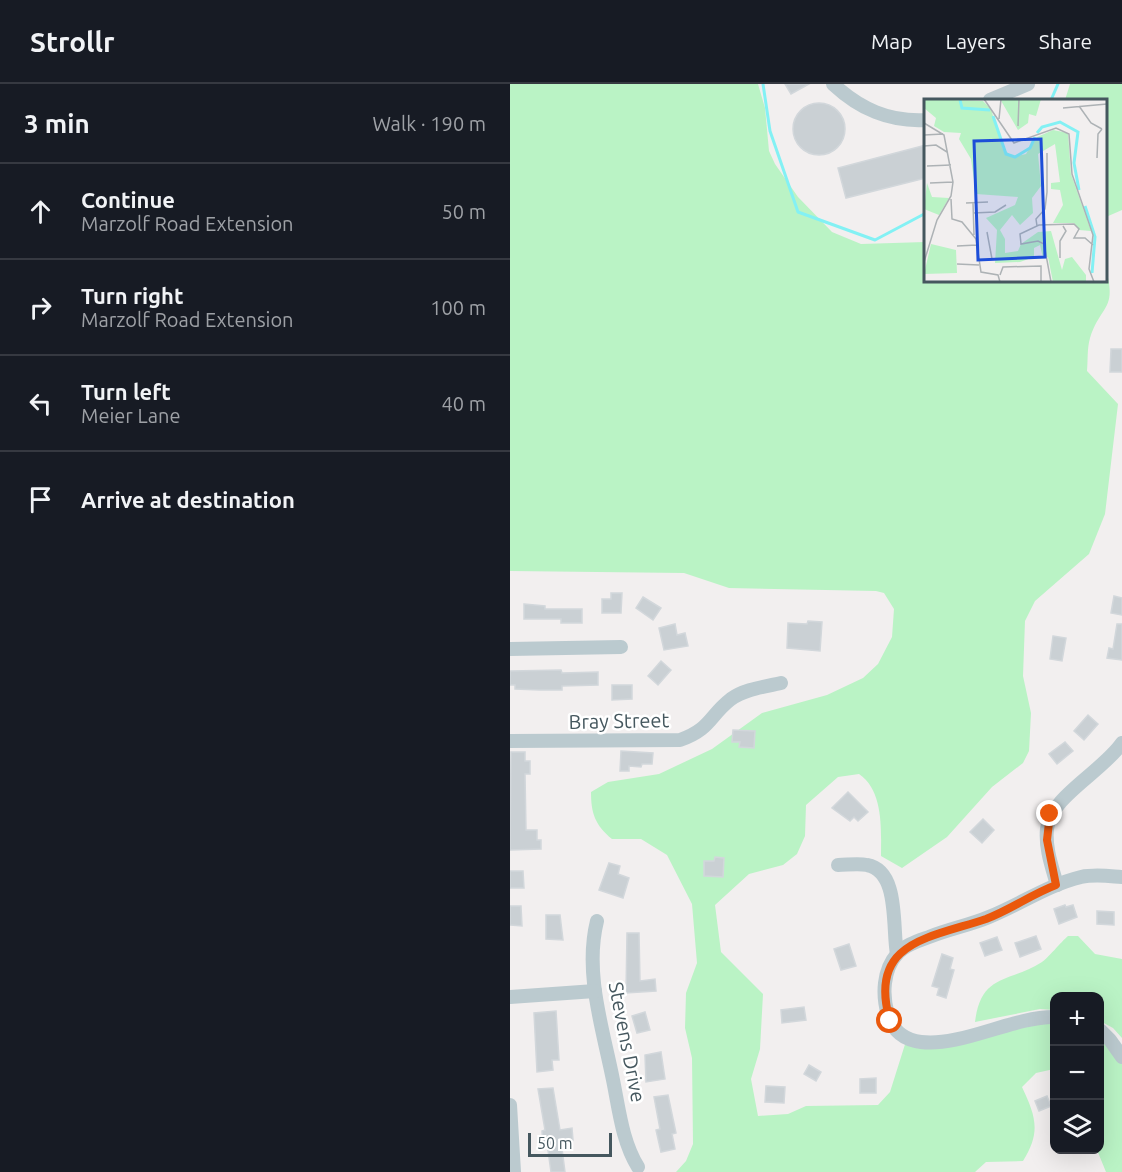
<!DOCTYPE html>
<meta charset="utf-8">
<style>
body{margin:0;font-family:Ubuntu,sans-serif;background:#20242c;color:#f1f3f6}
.controls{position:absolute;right:18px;bottom:18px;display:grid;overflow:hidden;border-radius:12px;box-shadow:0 6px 24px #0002}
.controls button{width:54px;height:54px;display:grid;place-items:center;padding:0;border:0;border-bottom:2px solid #363941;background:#171b24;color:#f1f3f6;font:30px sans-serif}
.scale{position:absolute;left:18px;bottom:15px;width:84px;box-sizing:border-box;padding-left:6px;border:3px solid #45575e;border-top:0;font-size:16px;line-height:21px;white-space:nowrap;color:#45575e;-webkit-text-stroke:4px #fff;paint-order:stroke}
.stop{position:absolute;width:18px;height:18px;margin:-14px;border:4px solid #ea580c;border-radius:50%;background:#fff}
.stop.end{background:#ea580c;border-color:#fff;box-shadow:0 2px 6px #0008}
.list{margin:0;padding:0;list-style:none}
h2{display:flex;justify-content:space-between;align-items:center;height:78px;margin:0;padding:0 24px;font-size:26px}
h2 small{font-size:20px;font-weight:400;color:#9ea1a6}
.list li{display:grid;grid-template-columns:39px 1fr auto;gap:18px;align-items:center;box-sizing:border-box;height:96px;padding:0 24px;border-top:2px solid #363941}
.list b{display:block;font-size:22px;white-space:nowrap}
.list p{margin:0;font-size:20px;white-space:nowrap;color:#9ea1a6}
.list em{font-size:20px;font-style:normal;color:#9ea1a6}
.icon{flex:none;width:33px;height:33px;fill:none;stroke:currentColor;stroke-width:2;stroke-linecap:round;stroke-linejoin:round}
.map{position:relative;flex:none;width:612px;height:1088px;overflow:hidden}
header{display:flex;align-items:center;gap:36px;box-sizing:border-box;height:84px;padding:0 30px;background:#171b24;border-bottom:2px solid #363941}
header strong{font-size:28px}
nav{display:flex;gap:33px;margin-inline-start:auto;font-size:21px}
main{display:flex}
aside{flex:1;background:#171b24}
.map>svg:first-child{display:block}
.green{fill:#baf3c5}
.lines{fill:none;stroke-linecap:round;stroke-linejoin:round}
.stream{stroke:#83f1f4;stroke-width:3}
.building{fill:#cad0d4;stroke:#d2d7db;stroke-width:1.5}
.minor{stroke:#bbcacf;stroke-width:14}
.route{stroke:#ea580c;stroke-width:8}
.labels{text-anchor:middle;stroke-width:5;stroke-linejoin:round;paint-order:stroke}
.street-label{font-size:20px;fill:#45575e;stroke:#fff}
.inset-river{fill:none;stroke:#83f1f4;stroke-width:3}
.inset-road{fill:none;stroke:#adb2b5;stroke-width:1.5}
.view{fill:#1d4ed8;fill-opacity:0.15;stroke:#1d4ed8;stroke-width:3}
.inset-edge{fill:none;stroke:#45575e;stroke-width:3}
</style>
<header>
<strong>Strollr</strong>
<nav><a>Map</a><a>Layers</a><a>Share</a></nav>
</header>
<main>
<aside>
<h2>3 min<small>Walk · 190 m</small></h2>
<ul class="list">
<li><svg class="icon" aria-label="ahead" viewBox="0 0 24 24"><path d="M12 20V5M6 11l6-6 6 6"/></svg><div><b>Continue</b><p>Marzolf Road Extension</p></div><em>50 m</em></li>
<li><svg class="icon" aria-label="right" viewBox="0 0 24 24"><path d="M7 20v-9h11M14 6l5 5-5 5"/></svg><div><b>Turn right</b><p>Marzolf Road Extension</p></div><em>100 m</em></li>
<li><svg class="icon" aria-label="left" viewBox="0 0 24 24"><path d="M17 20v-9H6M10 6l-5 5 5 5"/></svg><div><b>Turn left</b><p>Meier Lane</p></div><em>40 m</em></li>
<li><svg class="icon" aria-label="arrive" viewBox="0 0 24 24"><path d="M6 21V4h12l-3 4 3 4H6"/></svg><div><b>Arrive at destination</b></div></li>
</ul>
</aside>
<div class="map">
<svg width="612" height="1088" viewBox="0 0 612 1088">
<rect width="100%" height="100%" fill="#f2efef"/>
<g class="green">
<path d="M0,0h248l7,24 4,43 6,13 23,33 34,35 29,12 64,-2 1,38h180v-11c11,42 -5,35 -16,69 -3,10 -2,23 -3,33l31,33 -13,110 -16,40 -54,47 -10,20 -2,55 8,37 -2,38 -6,12 -31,24 -45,50 -45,31 -21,-12c0,-26 3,-65 -22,-82l-21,3 -32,28 -1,31 -8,18 -14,11 -34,9 -34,31 6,47 42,42 -3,55 -9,30 7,37 30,-2 18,-8 72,-1 12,-13 17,-54 7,3 140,-24v52l-18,4 -14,14c14,30 19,45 1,74l-37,1 -11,10h-299l10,-11 7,-17 -1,-86 -7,-30 1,-35 11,-30 -5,-59 -25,-49 -26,-16h-29c-17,-14 -21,-26 -21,-47l17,-10 51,-8 53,-25 50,-36 65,-18 36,-17 15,-14 14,-27 2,-28 -10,-16 -8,-2 -147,-3 -45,-15 -174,-2z"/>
<path d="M560,0h52v126l-16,7v-117h-41z"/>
<path d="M558,852h10l17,18 27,5v79l-9,-10 -13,-7v-25h-46v14l-14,-1 -65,13c6,-49 34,-39 67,-60 5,-3 19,-20 26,-26z"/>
<path d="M590,946l22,27v115h-16l-9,-22h3z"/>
</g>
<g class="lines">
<g class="stream">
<path d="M253,0l7,47 28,81 77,28 51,-27"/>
<path d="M541,16l7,-16"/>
</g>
</g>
<g class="building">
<path d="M275,0h24l-18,10z"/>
<circle cx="309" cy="45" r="26"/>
<path d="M416,61v33l-80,20 -8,-30z"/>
<path d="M601,265h11v23h-12z"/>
<path d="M101,509h11l-1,20h-19v-14h9z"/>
<path d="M604,512l8,2v17l-11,-2z"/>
<path d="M133,513l18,11 -8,12 -17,-12z"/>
<path d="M14,520l21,2v3h37v14h-21v-4h-37z"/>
<path d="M298,537l14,1 -2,29 -33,-3 1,-25 19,1z"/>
<path d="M165,540l2,11 8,-2 3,13 -24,4 -5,-22z"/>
<path d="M607,540h5v36l-15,-2 2,-10 4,1z"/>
<path d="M543,552l13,2 -4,23 -12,-2z"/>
<path d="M151,577l10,9 -13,15 -10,-9z"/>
<path d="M51,586l1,3 36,-1v13l-36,1v4h-22l-25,-1v-4h-5v-14z"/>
<path d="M102,601h20v14l-20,1z"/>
<path d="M578,631l10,9 -14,16 -10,-9z"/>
<path d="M223,646l22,1 -1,17 -15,-1 1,-5h-8z"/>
<path d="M555,658l8,9 -16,13 -8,-10z"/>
<path d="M111,667l32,2 -1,11h-10l-1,3 -12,-1v5h-9z"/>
<path d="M1,668h14v9h5v13h-5l1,56h11v10h4v9l-31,1z"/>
<path d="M338,708l20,20 -10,9 -4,-4 -4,4 -18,-13z"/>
<path d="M473,735l11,11 -12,13 -12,-11z"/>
<path d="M205,773l9,1 -1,19 -19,-1v-15h10z"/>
<path d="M99,779l11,3 -2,8 11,4 -6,20 -24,-8z"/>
<path d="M0,787h13l1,17h-14z"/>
<path d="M555,821l1,2 7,-2 4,12 -18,7 -5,-15z"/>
<path d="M0,822h11l1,20 -12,-1z"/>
<path d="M587,827l17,1v13l-17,-1z"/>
<path d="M36,831h14l3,25 -17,-1z"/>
<path d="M117,849h12l1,48 15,-2 1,12 -30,2z"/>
<path d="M526,852l5,13 -21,8 -5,-14z"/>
<path d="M487,853l5,13 -17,6 -5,-13z"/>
<path d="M339,860l7,22 -15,4 -7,-21z"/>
<path d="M432,870l11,4 -3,11 4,1 -8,28 -9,-3 2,-7 -7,-2z"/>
<path d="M294,923l2,13 -24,3 -1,-13z"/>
<path d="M46,927l3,49h-7l1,10 -16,2 -3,-59z"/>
<path d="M135,928l5,18 -13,3 -5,-17z"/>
<path d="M151,968l4,27 -19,3 -1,-27z"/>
<path d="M299,981l12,7 -5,9 -12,-7z"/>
<path d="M366,994v15h-16v-14z"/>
<path d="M256,1002l19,1 -1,16 -19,-1z"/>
<path d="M43,1004l7,42 12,-2 1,12 -12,1 4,31h-14l-4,-29 -4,1 -1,-13 3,-1 -7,-41z"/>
<path d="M158,1011l8,38 -4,1 3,15 -14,3 -5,-22 4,-1 -6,-32z"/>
<path d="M537,1012l4,10 -12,5 -4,-10z"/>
</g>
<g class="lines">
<g class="minor">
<path d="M323,0c27,25 56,38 93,36"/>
<path d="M480,16l38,-16"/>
<path d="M0,565l111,-2"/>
<path d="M0,657l170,-1c31,-11 29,-24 51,-41 14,-10 33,-12 50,-16"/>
<path d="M328,781c9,0 20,-2 29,0 33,6 25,63 30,89"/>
<path d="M547,801c-5,-18 -12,-37 -10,-56 2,-31 56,-58 75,-86"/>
<path d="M87,837c-13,52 6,108 16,159 6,29 9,61 25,87"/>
<path d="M0,913l85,-6"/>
<path d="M544,933c-42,0 -93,30 -133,25 -17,-2 -28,-11 -33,-27 -6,-20 -5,-45 9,-61 8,-9 21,-13 32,-17 20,-8 41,-12 60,-20 32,-13 59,-32 92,-40 14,-3 27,-1 41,0"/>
<path d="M590,946l10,10 12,17"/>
<path d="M0,1021l4,67"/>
</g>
</g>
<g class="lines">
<path class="route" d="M380,937c-23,-79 39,-83 96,-102 24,-9 46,-25 70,-34l-9,-45 3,-26"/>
</g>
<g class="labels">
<g class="street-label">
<text transform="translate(109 637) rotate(-1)" y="7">Bray Street</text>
<text transform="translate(117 958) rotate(79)" y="7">Stevens Drive</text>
</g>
</g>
<g transform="translate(414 15)">
<rect width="183" height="183" fill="#f2efef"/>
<path d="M0,0l59,2 8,8 12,40 10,8 13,-3 9,-16 18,-8 15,3 3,41 20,57 -12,-1 -5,-7h-21l10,-18 -3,-15 -9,-1v-6l9,-1 -5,-38 -17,10 3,32 -9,12 1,15 -13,12 -8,-10 -12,15 5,9v14l13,-2 3,-7 17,-12 13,-1 11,39 3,-11 7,-2 14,18v7h-33l-5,-25 -5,1 -3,-13 -6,3v9l-14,5 -25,1 2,-33 -11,-12 29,-13 3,-8 -42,-3 -5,-35 -12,-20 2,-6 -17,-1 -10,-6 2,-8 -12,-10zM76,0h41l-5,17 -7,-2 -1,9 -10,7zM3,84l5,14 17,1 -10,17 -15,-6zM7,145l25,6 1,23 -33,1z" fill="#baf3c5"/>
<path class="inset-river" d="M36,1l2,8 28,2M69,17l13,38 9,3 15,-9 5,-11M113,34l5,-6 18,-5 18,10 -4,31 5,27M161,107l10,31 -3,36"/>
<path class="inset-road" d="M31,0h27M60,0l30,44 42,-15 13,6 3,40 21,61 -4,34 5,13M155,7l12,17 11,6M139,9l44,-4M75,20l2,-20M0,24l20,12 9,47 -2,14 -14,24 -13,42M94,27l1,-27M0,36l19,-1M0,47l12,-1 11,7M173,59l1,-24 4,-5M3,67l24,-1M6,84l23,-1M27,100l1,20 10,3 14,17 5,33 17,3 2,7M42,104l22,-1M49,104l1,32M49,114l22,-1 11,-7M113,127l-1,-7 9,-10 2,-17v-39M63,133l5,27M33,147l20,-1M136,159v-17l6,-10 -3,-5M33,165l22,1M76,176l3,-8 38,-1v16M127,183l-7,-38 -6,-3 -17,3 -1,-10 19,-9 35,-1 5,5 -5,9h11l8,7"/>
<path class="view" d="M117,40l4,118 -67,3 -4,-119z"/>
<rect width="183" height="183" class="inset-edge"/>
</g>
</svg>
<div class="controls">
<button>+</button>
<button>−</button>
<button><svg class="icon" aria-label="layers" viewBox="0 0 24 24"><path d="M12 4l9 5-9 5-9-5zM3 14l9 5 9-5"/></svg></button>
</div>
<div class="scale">50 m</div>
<div class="stop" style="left:380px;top:937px"></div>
<div class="stop end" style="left:540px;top:730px"></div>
</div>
</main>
